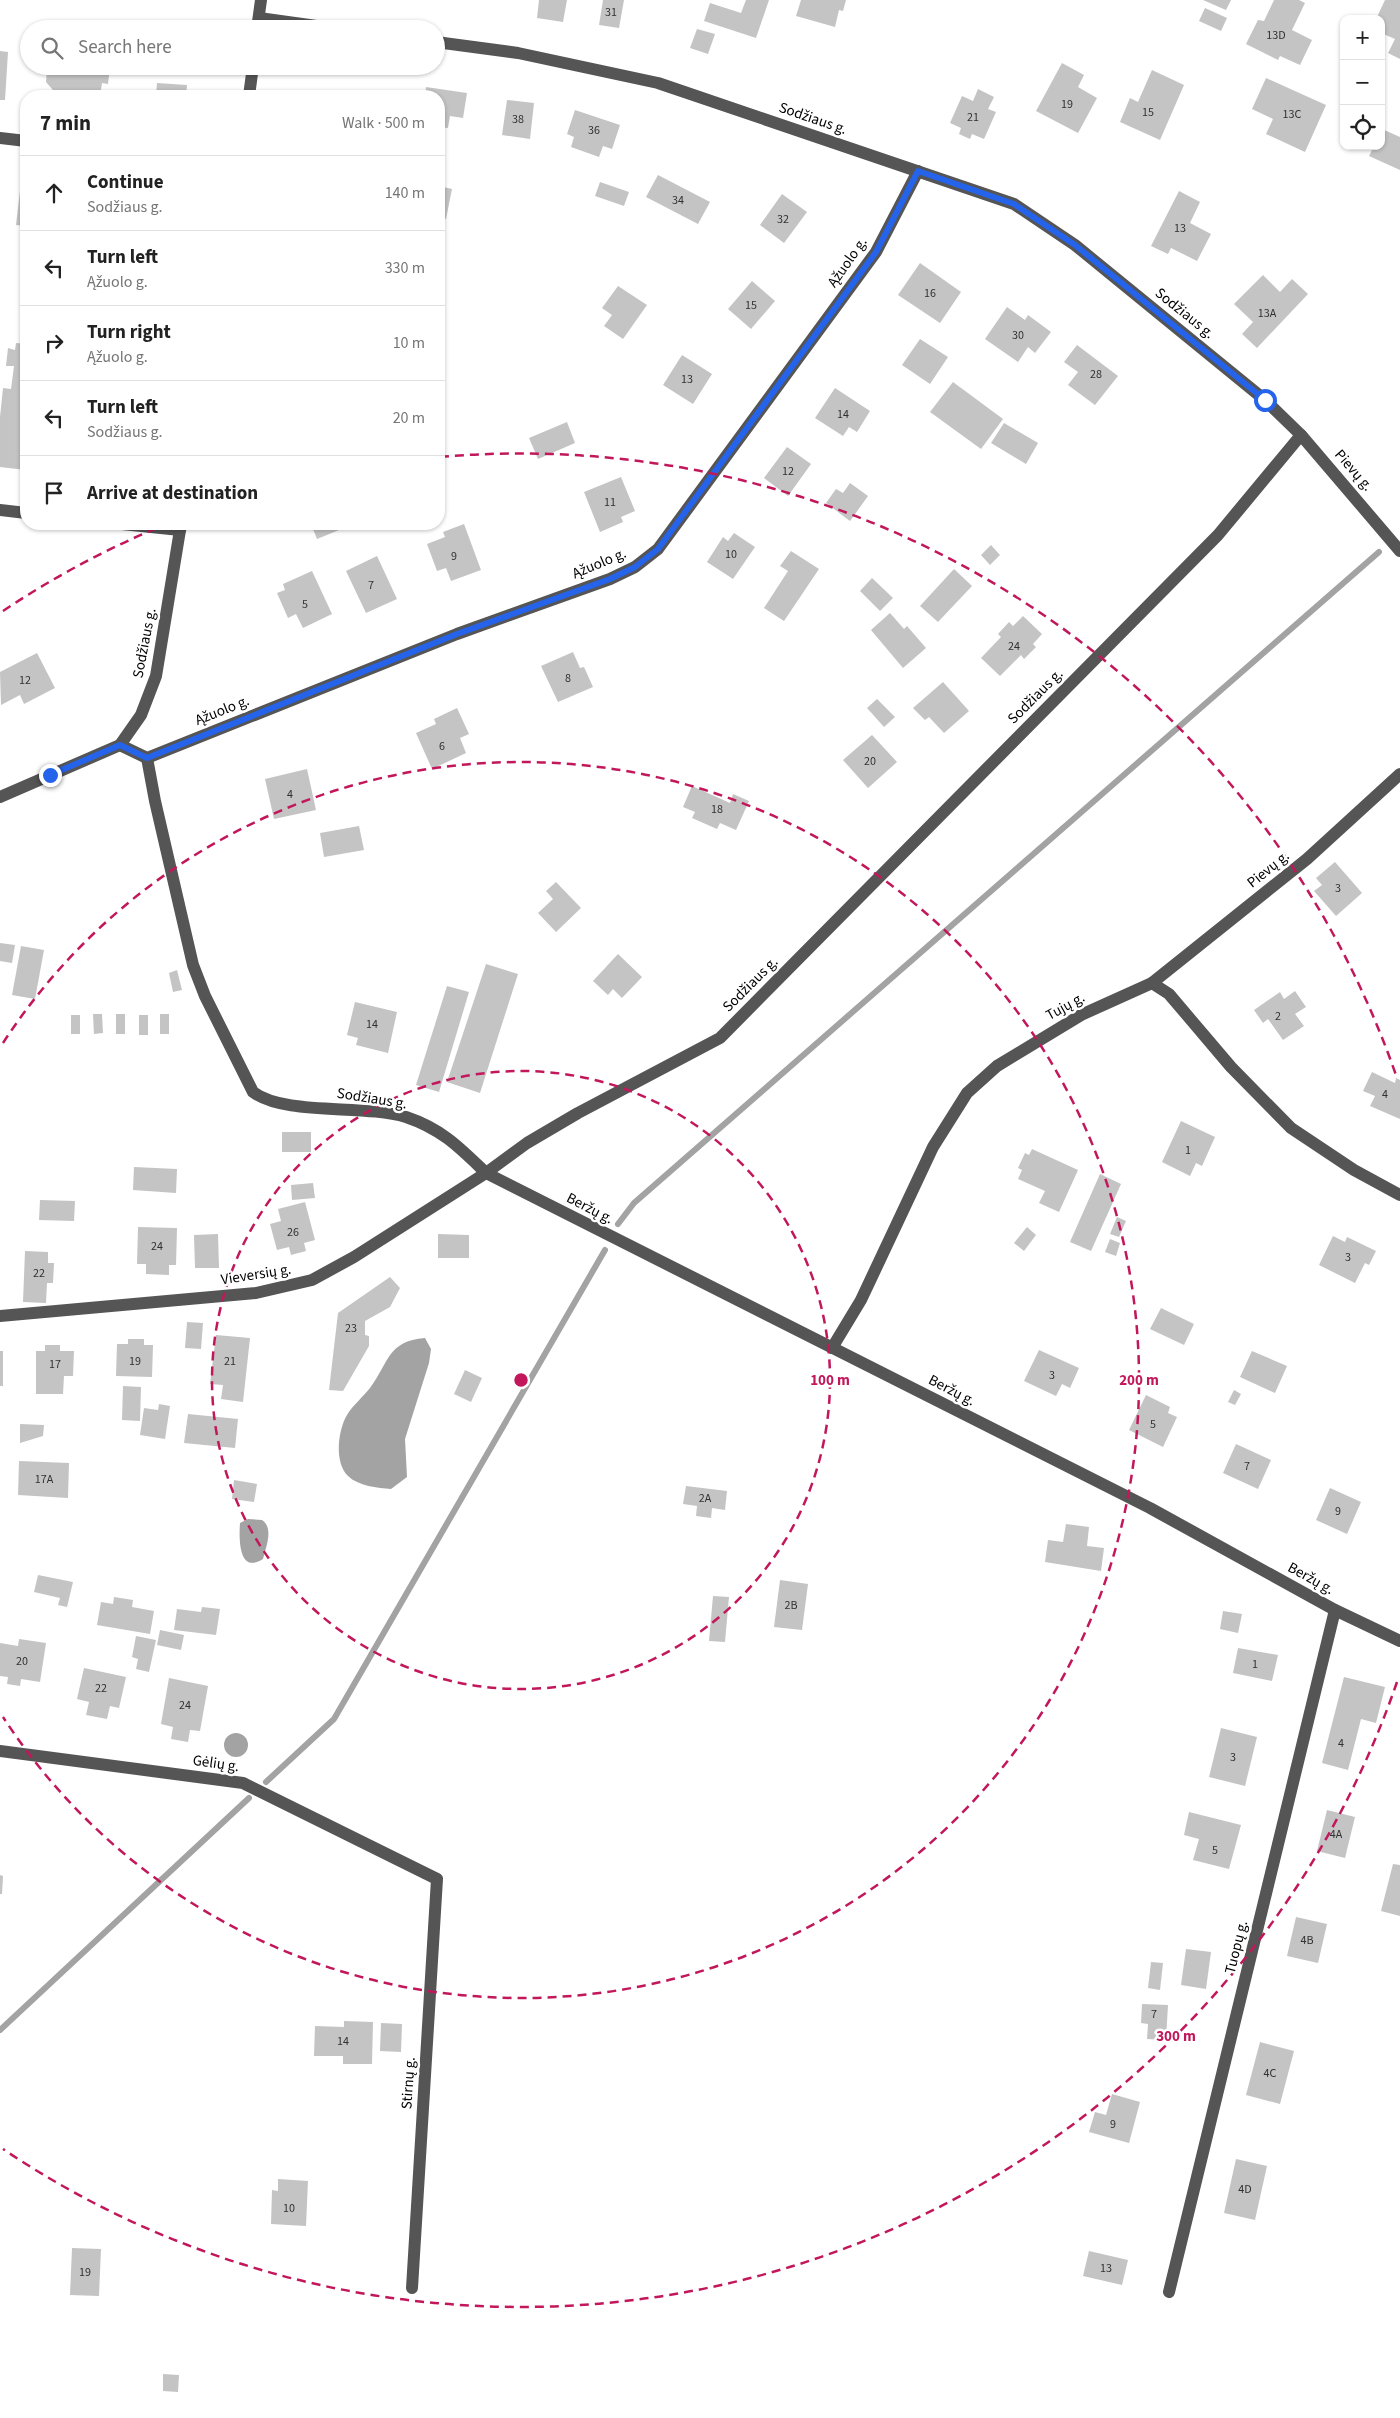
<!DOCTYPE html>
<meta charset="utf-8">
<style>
body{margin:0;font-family:"Source Sans 3",sans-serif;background:#f2f2f2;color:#222}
.controls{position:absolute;right:15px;top:15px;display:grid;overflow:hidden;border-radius:10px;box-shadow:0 1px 4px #0004}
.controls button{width:45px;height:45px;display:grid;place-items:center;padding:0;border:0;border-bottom:1px solid #e0e0e0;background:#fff;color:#222;font:25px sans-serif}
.stop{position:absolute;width:15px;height:15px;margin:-11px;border:4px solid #2563eb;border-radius:50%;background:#fff}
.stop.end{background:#2563eb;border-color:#fff;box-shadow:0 1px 5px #0008}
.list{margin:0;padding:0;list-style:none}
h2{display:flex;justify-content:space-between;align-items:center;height:65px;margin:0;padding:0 20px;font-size:21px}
h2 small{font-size:16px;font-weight:400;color:#767676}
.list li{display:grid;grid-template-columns:32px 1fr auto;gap:15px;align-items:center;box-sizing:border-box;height:75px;padding:0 20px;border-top:1px solid #e0e0e0}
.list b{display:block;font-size:19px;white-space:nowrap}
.list p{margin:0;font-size:16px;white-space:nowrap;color:#767676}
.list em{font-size:16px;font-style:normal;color:#767676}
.icon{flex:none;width:28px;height:28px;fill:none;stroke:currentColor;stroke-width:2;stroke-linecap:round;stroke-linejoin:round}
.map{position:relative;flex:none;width:1400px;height:2418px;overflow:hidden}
.search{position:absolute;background:#fff;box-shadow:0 1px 4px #0004;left:20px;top:20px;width:425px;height:55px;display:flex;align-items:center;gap:12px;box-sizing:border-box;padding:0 18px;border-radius:28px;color:#767676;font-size:19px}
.panel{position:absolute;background:#fff;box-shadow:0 1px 4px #0004;left:20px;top:90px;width:425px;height:440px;border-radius:20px}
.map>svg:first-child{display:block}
.water{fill:#a3a3a3}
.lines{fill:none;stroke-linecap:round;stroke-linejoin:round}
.stream{stroke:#a3a3a3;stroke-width:6}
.building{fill:#c4c4c4}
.minor{stroke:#555;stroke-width:12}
.route{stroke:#2563eb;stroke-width:6}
.ring{fill:none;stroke:#c2185b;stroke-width:2.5;stroke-dasharray:9 6}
.labels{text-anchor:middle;stroke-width:5;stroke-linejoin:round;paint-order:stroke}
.number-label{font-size:12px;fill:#313131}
.street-label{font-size:15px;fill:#000;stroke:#fff}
.centre{fill:#c2185b;stroke:#fff;stroke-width:2.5}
.ring-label{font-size:15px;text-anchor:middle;font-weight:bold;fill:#c2185b;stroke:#fff;stroke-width:5;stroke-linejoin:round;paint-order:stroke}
</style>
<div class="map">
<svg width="1400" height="2418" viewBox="0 0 1400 2418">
<rect width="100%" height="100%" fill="#fff"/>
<g class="water">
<path d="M425,1338l6,11 -2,14 -24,76 2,38 -16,12c-13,-1 -33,-3 -43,-13 -14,-14 -10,-46 -1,-61 6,-10 16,-18 23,-27 19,-25 17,-47 55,-50z"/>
<path d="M248,1519l14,1c12,8 4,27 1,39 -25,16 -24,-22 -23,-36z"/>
<circle cx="236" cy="1745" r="12"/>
</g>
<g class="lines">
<g class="stream">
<path d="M618,1224l16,-21 745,-651"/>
<path d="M266,1782l68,-63 271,-469"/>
<path d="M0,2030l249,-232"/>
</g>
</g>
<g class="building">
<path d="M539,0h28l-4,22 -26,-4z"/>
<path d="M603,0h21l-5,28 -20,-3z"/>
<path d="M746,0h23l-13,38 -52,-17 6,-18 31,10z"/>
<path d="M801,0h45l-3,11 -4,-1 -4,17 -39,-11z"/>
<path d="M1203,0h28l-5,10z"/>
<path d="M1274,0h25l6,3 -13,27 20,10 -12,25 -20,-9 -2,4 -32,-16 12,-24 6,1z"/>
<path d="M1385,0h15v59l-12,-6 7,-14 -14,-6v-14h-5z"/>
<path d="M1205,8l22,10 -6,13 -22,-10z"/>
<path d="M697,29l18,5 -7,20 -18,-6z"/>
<path d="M0,51l8,1 -3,48h-5z"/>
<path d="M1062,63l22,12 -6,12 19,11 -19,35 -42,-22z"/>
<path d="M84,66h26l-2,18 -6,-1 -2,13h-42l-12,-14 1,-14 36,4z"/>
<path d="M1152,70l32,15 -24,55 -40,-18 10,-24 8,4z"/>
<path d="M1266,78l60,27 -21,47 -39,-18 7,-15 -21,-10z"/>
<path d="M157,83l30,2 -1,11h-30z"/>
<path d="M426,87l41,6 -4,25 -13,-2 -2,12 -9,-1v-31h-14z"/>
<path d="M978,89l16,8 -6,12 8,3 -12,27 -12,-5 -2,5 -11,-5 2,-6 -11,-5 12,-27 11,5z"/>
<path d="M507,100l27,3 -4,36 -28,-4z"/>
<path d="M575,110l45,15 -8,24 -9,-3 -4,11 -28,-10 3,-10 -7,-3z"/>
<path d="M1382,129l18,8v33l-31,-14 5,-10h7z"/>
<path d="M658,175l52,27 -12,22 -52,-27z"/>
<path d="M600,182l29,10 -5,14 -29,-10z"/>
<path d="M439,186l13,3 -6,30 -7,-1z"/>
<path d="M20,191l6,1v34l-10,-1z"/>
<path d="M1179,191l21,11 -10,21 21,11 -14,27 -26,-13 -3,6 -17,-8z"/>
<path d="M782,194l25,18 -23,31 -24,-18z"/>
<path d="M920,263l41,29 -21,31 -42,-28z"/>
<path d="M1263,275l17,17 12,-13 16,15 -51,54 -15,-14 11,-12 -19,-18z"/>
<path d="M752,281l23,20 -24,28 -23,-20z"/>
<path d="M618,286l29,19 -24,34 -19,-13 8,-11 -10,-7z"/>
<path d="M1007,307l18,13 3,-5 23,17 -16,21 -7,-6 -10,15 -33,-23z"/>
<path d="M920,339l28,18 -18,27 -28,-19z"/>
<path d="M16,343l10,1v126l-26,-3v-50l3,-29 8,1 3,-23h-8l2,-18 7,2z"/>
<path d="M1077,345l41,31 -23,29 -27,-20 10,-13 -14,-10z"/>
<path d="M682,355l30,19 -19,30 -30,-19z"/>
<path d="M953,382l50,37 -22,30 -51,-37z"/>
<path d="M835,388l35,23 -13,21 -8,-5 -6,9 -28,-18z"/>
<path d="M567,422l8,21 -37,16 -9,-21z"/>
<path d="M1004,423l34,20 -12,21 -35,-21z"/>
<path d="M787,447l24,17 -23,32 -24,-18z"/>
<path d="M621,477l14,34 -14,6 2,5 -23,10 -16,-40z"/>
<path d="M850,483l18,13 -18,25 -24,-18 10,-14 7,4z"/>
<path d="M311,524h43l-37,15z"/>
<path d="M464,524l17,46 -30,11 -5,-13 -9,3 -10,-27 18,-7 -2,-5z"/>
<path d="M734,533l21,14 -22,32 -26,-17 16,-25 5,4z"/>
<path d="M991,545l9,10 -10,10 -9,-10z"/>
<path d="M791,551l28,18 -35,52 -20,-13 24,-37 -8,-5z"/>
<path d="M377,556l20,43 -31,14 -20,-42z"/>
<path d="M954,569l18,17 -34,36 -18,-16z"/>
<path d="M312,571l20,43 -29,14 -7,-14 -8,4 -11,-25 8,-3 -2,-6z"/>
<path d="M872,578l21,20 -13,13 -20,-20z"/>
<path d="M890,613l14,16 3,-3 19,22 -23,20 -32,-38z"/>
<path d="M1023,616l19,18 -9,10 3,3 -12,12 -3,-4 -21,21 -19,-18 20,-21 -3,-3 11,-12 4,4z"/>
<path d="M573,652l7,16 4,-1 9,20 -35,15 -17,-36z"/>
<path d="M37,653l18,35 -31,16 -4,-9 -19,10 -1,-33z"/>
<path d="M943,682l26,29 -25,22 -15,-16 -4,3 -12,-12z"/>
<path d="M877,699l18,18 -11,10 -17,-19z"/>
<path d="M457,708l12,26 -9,4 6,15 -34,16 -16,-36 20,-9 -2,-5z"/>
<path d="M872,735l25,27 -29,26 -25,-28z"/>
<path d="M307,769l9,41 -42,9 -9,-40z"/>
<path d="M692,786l38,17 3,-9 16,7 -13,29 -16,-7 -3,6 -25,-11 3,-6 -12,-5z"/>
<path d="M359,826l5,24 -40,7 -4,-24z"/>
<path d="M1335,862l27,31 -26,23 -22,-25 8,-6 -6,-7z"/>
<path d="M556,882l25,26 -25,24 -18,-19 15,-14 -7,-8z"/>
<path d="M0,943l15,2 -3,18 -12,-2z"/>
<path d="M21,946l23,4 -9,49 -23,-4z"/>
<path d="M618,954l24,23 -20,21 -9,-9 -5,6 -15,-14z"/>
<path d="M486,964l32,10 -38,119 -33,-11z"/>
<path d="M177,970l5,20 -9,2 -4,-19z"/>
<path d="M447,986l22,6 -30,100 -23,-7z"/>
<path d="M1295,991l11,16 -11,7 9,12 -21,14 -15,-21 -5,4 -9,-13 26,-18 4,7z"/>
<path d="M355,1002l42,10 -9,41 -32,-8 2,-7 -11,-3z"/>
<path d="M93,1014h9l1,19 -9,1z"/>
<rect x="116" y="1014" width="9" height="20"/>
<rect x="160" y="1014" width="9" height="20"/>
<rect x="71" y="1015" width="9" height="19"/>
<rect x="139" y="1015" width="9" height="20"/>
<path d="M1372,1072l23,11 1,-5 4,2v39l-30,-13 5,-10 -12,-5z"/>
<path d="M1181,1121l34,16 -13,29 -6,-3 -6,13 -28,-14z"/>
<rect x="282" y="1132" width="29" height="20"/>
<path d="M1032,1149l46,21 -19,42 -20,-9 6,-12 -27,-12 4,-9 -4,-2 7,-15 4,2z"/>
<path d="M134,1167l43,2 -1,24 -43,-3z"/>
<path d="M1100,1174l21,10 -30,67 -21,-9z"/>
<path d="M313,1183l2,15 -23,2 -1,-15z"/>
<path d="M40,1200l35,1 -1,20 -35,-1z"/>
<path d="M305,1202l10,38 -11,3 2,8 -15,4 -2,-8 -12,3 -7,-26 11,-3 -3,-12z"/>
<path d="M1117,1217l9,4 -7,16 -9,-3z"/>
<path d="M138,1227l39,1 -1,37h-7v10l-23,-1v-10h-9z"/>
<path d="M1027,1227l9,8 -12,16 -10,-8z"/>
<path d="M218,1234l1,34h-24l-1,-33z"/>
<path d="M438,1234l31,1v23h-31z"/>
<path d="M1333,1236l12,6 2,-5 29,14 -7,14 -4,-2 -10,20 -36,-18z"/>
<path d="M1110,1239l10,4 -4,13 -11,-4z"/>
<path d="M25,1251l23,1v11h6l-1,20h-6l-1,20 -23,-1z"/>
<path d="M390,1277l10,11 -10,19 -25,14v14l4,1v10l-26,45 -14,-1 9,-77z"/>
<path d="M1161,1308l33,16 -10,21 -34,-16z"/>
<path d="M187,1322l16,1 -2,26 -16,-1z"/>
<path d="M216,1335l34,3 -7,64 -22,-3 2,-14 -13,-1z"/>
<path d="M128,1339h16v6h9l-1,32 -36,-1 1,-32h11z"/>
<path d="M45,1345h15v6h14l-1,25h-9l-1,18h-27v-43h9z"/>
<path d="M1039,1350l40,18 -9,20 -8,-4 -6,12 -32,-15z"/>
<rect x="0" y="1351" width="3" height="35"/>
<path d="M1252,1351l35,15 -12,27 -35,-16z"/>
<path d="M465,1370l17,8 -11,24 -17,-8z"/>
<path d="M123,1386l18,1 -1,34 -18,-1z"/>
<path d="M1234,1390l7,4 -6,11 -7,-3z"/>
<path d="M1146,1395l24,12 -2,6 9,4 -14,30 -34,-17z"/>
<path d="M159,1404l11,2 -5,33 -25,-4 4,-27 14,2z"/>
<path d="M188,1414l50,5 -3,29 -51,-5z"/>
<path d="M20,1424l24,1 -1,11 -23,7z"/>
<path d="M1236,1444l35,16 -13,29 -35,-16z"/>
<path d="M19,1461l50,2 -1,35 -50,-3z"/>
<path d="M234,1480l23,4 -3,18 -22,-3z"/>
<path d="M686,1486l41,5 -2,19 -13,-2 -1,10 -15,-2 1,-10 -14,-2z"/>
<path d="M1330,1488l31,14 -14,32 -31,-14z"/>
<path d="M1066,1524l23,3 -2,19 17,2 -3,23 -56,-9 3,-22 15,2z"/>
<path d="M38,1575l35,7 -6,25 -9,-2 2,-7 -26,-6z"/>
<path d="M780,1580l28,4 -6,46 -28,-3z"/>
<path d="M713,1596l16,1 -4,45 -16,-1z"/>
<path d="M114,1597l19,3 -1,7 22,4 -4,23 -53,-9 4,-23 12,2z"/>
<path d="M202,1607l18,2 -4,26 -42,-5 3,-21 24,3z"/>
<path d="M1223,1611l19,3 -4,19 -18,-4z"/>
<path d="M160,1630l24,5 -3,15 -24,-5z"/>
<path d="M136,1636l20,4 -7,32 -13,-3 2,-10 -6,-2z"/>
<path d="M19,1639l27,4 -6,39 -19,-3 -1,7 -13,-2 1,-7 -8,-1v-33l18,3z"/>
<path d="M1238,1648l40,7 -6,26 -39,-8z"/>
<path d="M84,1668l42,9 -7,31 -9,-2 -3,13 -21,-4 3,-13 -12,-3z"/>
<path d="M1344,1677l41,10 -9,36 -15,-4 -13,51 -26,-7z"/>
<path d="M169,1678l39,8 -8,45 -10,-1 -2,12 -17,-3 2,-12 -12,-3z"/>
<path d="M1221,1728l36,9 -12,49 -36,-9z"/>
<path d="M1327,1810l28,7 -10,41 -28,-7z"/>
<path d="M1189,1812l52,13 -12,44 -36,-9 6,-21 -15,-4z"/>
<path d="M1393,1864l7,1v51l-19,-5z"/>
<path d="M0,1875l3,1 -1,18h-2z"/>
<path d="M1296,1917l31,7 -9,39 -31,-7z"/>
<path d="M1186,1949l25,3 -5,37 -25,-4z"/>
<path d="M1151,1962l12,1 -3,27 -12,-2z"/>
<path d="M1142,2004l26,1 -2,35 -19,-1 1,-15 -7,-1z"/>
<path d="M344,2021l29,1 -1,42h-29v-8h-29l1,-30 29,1z"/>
<path d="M381,2023l21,1 -1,28 -21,-1z"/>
<path d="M1260,2042l34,9 -14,53 -34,-9z"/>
<path d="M1112,2094l28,8 -11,41 -40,-11 6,-20 11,3z"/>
<path d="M1236,2159l31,7 -12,54 -31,-7z"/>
<path d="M278,2179l30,2 -2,45 -35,-2 1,-34 6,1z"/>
<path d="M72,2248l29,1 -2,47 -29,-1z"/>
<path d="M1089,2251l39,9 -6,25 -39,-9z"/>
<path d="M163,2374l16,1 -1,17 -15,-1z"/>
</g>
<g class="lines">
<g class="minor">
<path d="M259,18l79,11"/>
<path d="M257,29l4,-29"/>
<path d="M436,42l82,11 140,30 356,121 61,41 190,155 36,35 99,116"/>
<path d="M249,96l4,-30"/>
<path d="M0,138l26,3"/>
<path d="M0,510l26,3"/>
<path d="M122,524l58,6"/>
<path d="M120,745l27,13 310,-124 153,-55 25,-12 23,-18 218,-297 42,-81"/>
<path d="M147,758l8,43 38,164 12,31 48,96c32,24 110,12 153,25 36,12 54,31 80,56l664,335 185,102 65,31"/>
<path d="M0,797l120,-52 21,-30 15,-39 25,-152"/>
<path d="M1152,983l155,-124 93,-85"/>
<path d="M0,1316l256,-23 56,-13 42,-23 132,-84 41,-30 51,-30 142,-75 498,-503 83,-100"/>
<path d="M832,1348l29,-48 72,-153 34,-54 30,-27 84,-51 71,-32 17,11 62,73 60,61 63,42 46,25"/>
<path d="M0,1751l243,32 194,96 -25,409"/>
<path d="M1169,2292l166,-682"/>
</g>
</g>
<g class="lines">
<path class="route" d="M50,775l70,-30 27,13 310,-124 153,-55 25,-12 23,-18 218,-297 42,-81 96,33 61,41 190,155"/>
</g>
<g class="ring">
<circle cx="521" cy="1380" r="309"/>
<path d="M3 1043A618 618 0 1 1 3 1717"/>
<path d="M1397 1682A927 927 0 0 1 3 2149M3 611A927 927 0 0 1 159 527M440 457A927 927 0 0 1 1397 1078"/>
</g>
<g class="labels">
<g class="number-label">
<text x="611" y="16">31</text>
<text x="1276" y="39">13D</text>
<text x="1067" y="108">19</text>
<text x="1148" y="116">15</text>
<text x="1292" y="118">13C</text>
<text x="973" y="121">21</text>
<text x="518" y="123">38</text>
<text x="594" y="134">36</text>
<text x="678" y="204">34</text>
<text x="783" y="223">32</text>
<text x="1180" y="232">13</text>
<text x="930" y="297">16</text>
<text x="751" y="309">15</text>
<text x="1267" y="317">13A</text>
<text x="1018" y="339">30</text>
<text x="1096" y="378">28</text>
<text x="687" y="383">13</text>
<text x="843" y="418">14</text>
<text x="788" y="475">12</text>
<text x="610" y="506">11</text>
<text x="731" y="558">10</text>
<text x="454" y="560">9</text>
<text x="371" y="589">7</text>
<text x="305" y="608">5</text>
<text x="1014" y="650">24</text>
<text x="568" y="682">8</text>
<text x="25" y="684">12</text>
<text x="442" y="750">6</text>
<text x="870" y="765">20</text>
<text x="290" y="798">4</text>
<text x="717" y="813">18</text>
<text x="1338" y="892">3</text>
<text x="1278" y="1020">2</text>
<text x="372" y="1028">14</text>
<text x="1385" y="1098">4</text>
<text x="1188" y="1154">1</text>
<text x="293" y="1236">26</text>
<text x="157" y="1250">24</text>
<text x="1348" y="1261">3</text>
<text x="39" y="1277">22</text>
<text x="351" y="1332">23</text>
<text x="135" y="1365">19</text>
<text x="230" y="1365">21</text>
<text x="55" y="1368">17</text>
<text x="1052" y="1379">3</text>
<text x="1153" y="1428">5</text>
<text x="1247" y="1470">7</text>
<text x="44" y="1483">17A</text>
<text x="705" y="1502">2A</text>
<text x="1338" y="1515">9</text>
<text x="791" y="1609">2B</text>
<text x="22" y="1665">20</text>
<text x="1255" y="1668">1</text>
<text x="101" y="1692">22</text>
<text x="185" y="1709">24</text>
<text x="1341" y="1747">4</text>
<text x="1233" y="1761">3</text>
<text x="1336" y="1838">4A</text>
<text x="1215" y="1854">5</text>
<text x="1307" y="1944">4B</text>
<text x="1154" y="2018">7</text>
<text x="343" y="2045">14</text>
<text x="1270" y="2077">4C</text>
<text x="1113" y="2128">9</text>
<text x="1245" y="2193">4D</text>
<text x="289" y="2212">10</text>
<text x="1106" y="2272">13</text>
<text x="85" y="2276">19</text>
</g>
<g class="street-label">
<text transform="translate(813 118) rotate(19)" y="5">Sodžiaus g.</text>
<text transform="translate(847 262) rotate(-55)" y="5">Ąžuolo g.</text>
<text transform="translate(1185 313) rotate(39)" y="5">Sodžiaus g.</text>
<text transform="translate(1354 470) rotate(49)" y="5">Pievų g.</text>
<text transform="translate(599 563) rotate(-23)" y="5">Ąžuolo g.</text>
<text transform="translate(144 643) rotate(-79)" y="5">Sodžiaus g.</text>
<text transform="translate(1035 696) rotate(-45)" y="5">Sodžiaus g.</text>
<text transform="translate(222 710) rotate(-22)" y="5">Ąžuolo g.</text>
<text transform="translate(1268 869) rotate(-39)" y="5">Pievų g.</text>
<text transform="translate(750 984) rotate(-45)" y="5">Sodžiaus g.</text>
<text transform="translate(1065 1006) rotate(-29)" y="5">Tujų g.</text>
<text transform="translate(372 1098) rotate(9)" y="5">Sodžiaus g.</text>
<text transform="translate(590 1208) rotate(27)" y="5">Beržų g.</text>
<text transform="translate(256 1274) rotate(-9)" y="5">Vieversių g.</text>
<text transform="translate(952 1390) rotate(27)" y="5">Beržų g.</text>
<text transform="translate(1311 1578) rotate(29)" y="5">Beržų g.</text>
<text transform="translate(216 1763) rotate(8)" y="5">Gėlių g.</text>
<text transform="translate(1236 1947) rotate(-76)" y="5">Tuopų g.</text>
<text transform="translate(408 2083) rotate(-86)" y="5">Stirnų g.</text>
</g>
</g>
<circle cx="521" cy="1380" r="8" class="centre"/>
<g class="ring-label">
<text x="830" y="1385">100 m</text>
<text x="1139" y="1385">200 m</text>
<text x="1176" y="2041">300 m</text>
</g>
</svg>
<div class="controls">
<button>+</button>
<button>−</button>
<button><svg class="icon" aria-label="locate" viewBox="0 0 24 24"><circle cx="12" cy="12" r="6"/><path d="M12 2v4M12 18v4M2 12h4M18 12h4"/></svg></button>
</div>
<div class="stop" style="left:1265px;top:400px"></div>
<div class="stop end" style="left:50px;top:775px"></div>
<div class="search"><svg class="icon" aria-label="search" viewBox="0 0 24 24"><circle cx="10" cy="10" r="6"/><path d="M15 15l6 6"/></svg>Search here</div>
<section class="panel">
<h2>7 min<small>Walk · 500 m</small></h2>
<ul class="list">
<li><svg class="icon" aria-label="ahead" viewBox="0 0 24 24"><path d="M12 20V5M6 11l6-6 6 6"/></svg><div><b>Continue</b><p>Sodžiaus g.</p></div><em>140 m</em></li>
<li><svg class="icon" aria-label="left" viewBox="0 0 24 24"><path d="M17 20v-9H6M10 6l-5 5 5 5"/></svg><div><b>Turn left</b><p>Ąžuolo g.</p></div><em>330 m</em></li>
<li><svg class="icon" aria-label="right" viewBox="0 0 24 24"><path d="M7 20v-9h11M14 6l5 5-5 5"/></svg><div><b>Turn right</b><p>Ąžuolo g.</p></div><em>10 m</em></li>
<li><svg class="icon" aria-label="left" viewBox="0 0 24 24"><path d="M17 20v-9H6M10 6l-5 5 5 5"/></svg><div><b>Turn left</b><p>Sodžiaus g.</p></div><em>20 m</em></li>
<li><svg class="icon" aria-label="arrive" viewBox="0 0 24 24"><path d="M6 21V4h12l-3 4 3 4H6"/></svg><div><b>Arrive at destination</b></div></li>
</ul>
</section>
</div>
